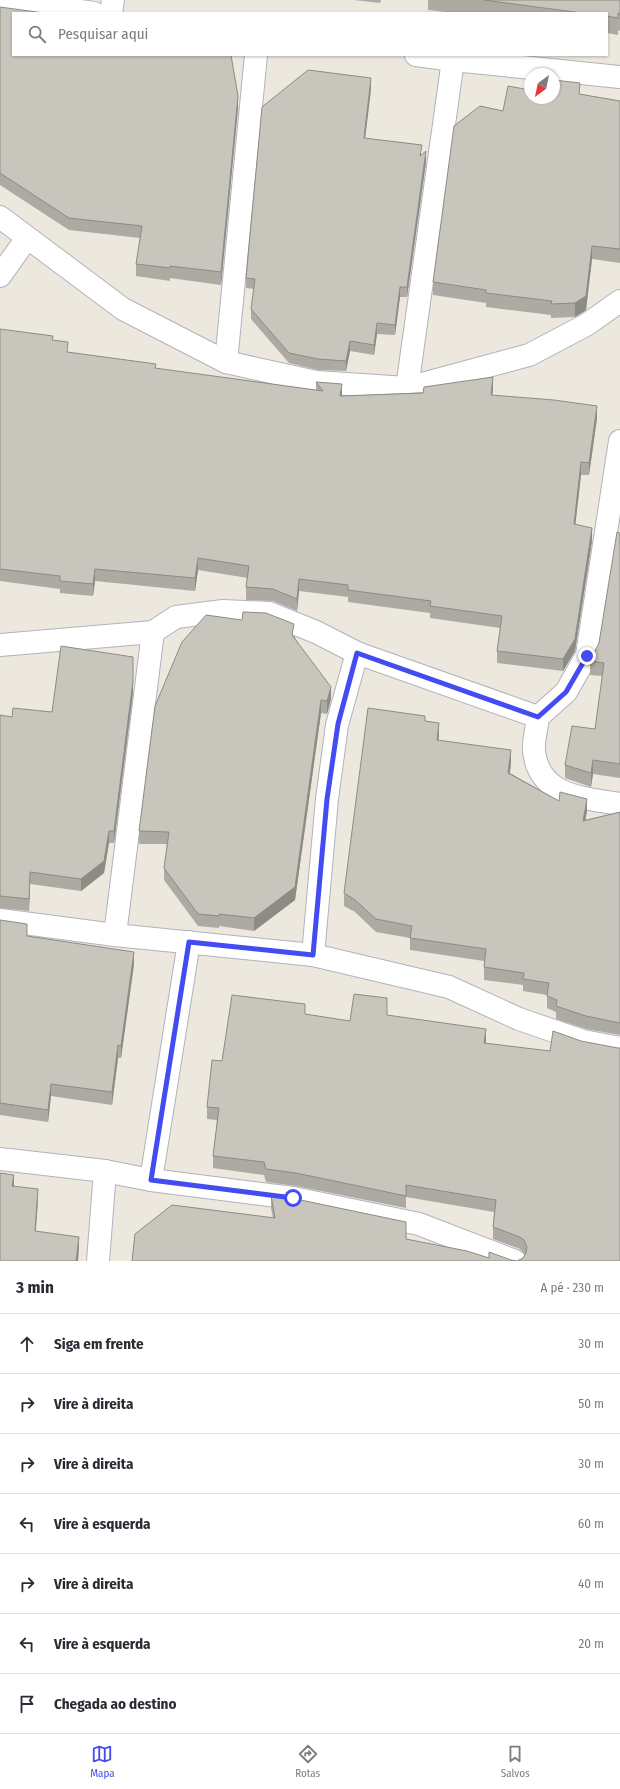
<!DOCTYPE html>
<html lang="pt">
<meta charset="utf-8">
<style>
body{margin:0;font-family:"Fira Sans Condensed",sans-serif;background:#f7f7f7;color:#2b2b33}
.compass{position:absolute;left:524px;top:68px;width:36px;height:36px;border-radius:50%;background:#fff;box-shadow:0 1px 3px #0004;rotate:213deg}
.stop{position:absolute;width:12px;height:12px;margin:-9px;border:3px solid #434bf3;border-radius:50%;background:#fff}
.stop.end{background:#434bf3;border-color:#fff;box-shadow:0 1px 4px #0008}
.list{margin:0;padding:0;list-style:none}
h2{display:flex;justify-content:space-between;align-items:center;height:52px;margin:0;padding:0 16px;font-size:17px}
h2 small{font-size:13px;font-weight:400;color:#7c7c81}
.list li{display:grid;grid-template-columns:26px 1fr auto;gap:12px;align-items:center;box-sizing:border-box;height:60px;padding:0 16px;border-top:1px solid #e1e1e2}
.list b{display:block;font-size:15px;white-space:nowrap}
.list em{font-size:13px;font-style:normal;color:#7c7c81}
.icon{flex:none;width:22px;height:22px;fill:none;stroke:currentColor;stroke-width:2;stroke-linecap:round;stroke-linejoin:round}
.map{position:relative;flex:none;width:620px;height:1261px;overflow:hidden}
.search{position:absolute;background:#fff;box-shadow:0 1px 3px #0004;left:12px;right:12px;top:12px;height:44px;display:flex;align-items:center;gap:10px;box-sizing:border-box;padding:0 14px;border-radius:0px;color:#7c7c81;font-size:15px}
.sheet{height:472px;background:#fff}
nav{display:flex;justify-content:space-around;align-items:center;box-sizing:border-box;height:56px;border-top:1px solid #e1e1e2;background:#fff;font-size:11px;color:#7c7c81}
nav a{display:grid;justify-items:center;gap:2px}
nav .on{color:#434bf3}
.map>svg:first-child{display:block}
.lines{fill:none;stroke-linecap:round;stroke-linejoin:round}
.minor-casing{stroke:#b1b2be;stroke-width:24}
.minor{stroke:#fff;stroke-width:22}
.wall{fill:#acaaa2}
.shaded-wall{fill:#8c8b84}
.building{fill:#c8c6bc;stroke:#8c8b84}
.route{stroke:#434bf3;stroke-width:5}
</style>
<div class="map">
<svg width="620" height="1261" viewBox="0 0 620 1261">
<rect width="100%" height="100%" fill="#ece8de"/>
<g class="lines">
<g class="minor-casing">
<g id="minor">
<path d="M7,0l87,13"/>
<path d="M111,13l2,-13"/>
<path d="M416,55l37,5 167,17"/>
<path d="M0,217l123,92 103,53 90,20 91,6 122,-33 57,-30 34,-24"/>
<path d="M0,276l27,-38"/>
<path d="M226,362l30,-307"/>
<path d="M407,388l46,-328"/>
<path d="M0,645l153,-13 23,-15 47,-6 46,2 47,19 41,21 181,64c-1,11 -5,24 -4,34 5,46 50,47 86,53"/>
<path d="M538,717l28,-25 21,-37 33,-214"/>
<path d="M0,920l115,15 198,20 136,32 70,32 64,22 37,7"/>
<path d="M115,935l38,-303"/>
<path d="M313,955l14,-156 10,-74 20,-72"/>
<path d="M0,1159l105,12 46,9 142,18 126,26 96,37"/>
<path d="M151,1180l38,-238"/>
<path d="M98,1261l7,-90"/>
</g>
</g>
<use href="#minor" class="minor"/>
</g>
<g class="wall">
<path d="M354,0h27l-1,3z"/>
<path d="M428,0h192v31l-2,-1v5l-11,-2v-20h-153l-26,-3z"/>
<path d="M0,7l238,101 -17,177 -51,-7v3l-34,-5v-12l4,-26 -71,-8 -69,-45z"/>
<path d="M371,89l-6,49 57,17 4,7 -19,135h-7l-5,38 -18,-1 -3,21 -24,-4 -4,20 -28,-1 -29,-7 -38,-44v-10l3,-20 -8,-1v-10z"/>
<path d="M580,94l40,7v162l-28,-4 -6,51 -11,7 -24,1v-3l-65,-8v-4l-53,-8v-13l70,-171 27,-13z"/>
<path d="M0,329l53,11 15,12 88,17 160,21v-8l26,14 151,-7 -1,6 105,23 -8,57h-8l-6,50 17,16 -17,110 -12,20 -66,-8v-12l3,-23 -70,-10v-5l-82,-11v-5l-49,-6 -2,20 -24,-10 -27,-1v-13l2,-9 -50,-8 -3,21 -100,-10 -2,15 -33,-3v-4l-60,-8z"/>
<path d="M620,533v245l-27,-4 -2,13 -26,-9v-13l30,-36 8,-53 -13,-1v-14l9,-18z"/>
<path d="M242,620l52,16 37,63 -4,15 -6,-1 -26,187 -41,31 -35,-5v2l-21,-2 -34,-46v-12l3,-24h-28v-13z"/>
<path d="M133,657v36l-19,150h-5l-5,30 -23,18 -51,-7 -1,27 -29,-3v-193l12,2 40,-5z"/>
<path d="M425,721l14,14 -1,6 73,22 -1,10 49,28 28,10 -2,9 35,-8v223l-34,-6 -30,-10v-7l-9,-4v-13l-24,-4v-6l-39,-5v-19l-74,-11v-12l-34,-6 -21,-20 -11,-6v-13z"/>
<path d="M0,920l27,16 107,28 -13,94h-3l-6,47 -61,-9 -3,26 -48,-7z"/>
<path d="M305,1014l45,7 37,-6 99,26v2l134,218h-488l141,-43 -2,-10v-13l135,44 83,19 28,3 6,-3 2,-3 -1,-2 -4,-4 -27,-10v-12l1,-15 -88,-15v11l-110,-22 -30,-4 -2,-7 -51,-7v-12l4,-36 -10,-1v-12l15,-46z"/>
</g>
<g class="shaded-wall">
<path d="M371,78v11l-7,59v-10z"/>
<path d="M238,96v12l-17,177v-13z"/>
<path d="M426,151v11l-19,135v-10z"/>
<path d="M592,246v13l-6,51 -11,7v-14z"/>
<path d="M400,287v10l-5,38v-10z"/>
<path d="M377,323v11l-3,21v-10z"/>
<path d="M350,341v10l-4,20v-10z"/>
<path d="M493,377v12l-2,18v-12z"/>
<path d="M342,384v12h-2z"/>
<path d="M597,406v12l-8,57v-12z"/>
<path d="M581,462v13l-7,62v-13z"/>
<path d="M592,528v13l-17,110 -12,20v-12z"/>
<path d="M198,558v12l-3,21v-13z"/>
<path d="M95,569v12l-2,15v-12z"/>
<path d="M299,579v12l-2,20v-12z"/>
<path d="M133,681v12l-19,150v-12z"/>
<path d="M331,687v12l-4,15v-13z"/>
<path d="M321,700v13l-26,187 -41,31v-13z"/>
<path d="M439,723v12l-2,18v-13z"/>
<path d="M511,750v13l-3,22v-12z"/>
<path d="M593,760v14l-2,13v-14z"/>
<path d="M587,799v12l-4,22v-12z"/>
<path d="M109,831v12l-5,30 -23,18v-12z"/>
<path d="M30,872v12l-1,27v-12z"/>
<path d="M134,952v12l-13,94v-12z"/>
<path d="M486,1029v12l-2,14v-12z"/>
<path d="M118,1045v13l-6,47v-13z"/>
<path d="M51,1084v12l-3,26v-12z"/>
<path d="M14,1175v12l-2,-1z"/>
<path d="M38,1189v12l-3,42v-12z"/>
<path d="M79,1237v12l-1,12h-2z"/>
</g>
<g class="building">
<path d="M484,0h136v14l-2,-1v5l-11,-2v-3h-25z"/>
<path d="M0,7l44,6h-31v42h218l7,41 -17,176 -51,-6v2l-34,-4 6,-38 -73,-8 -69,-45z"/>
<path d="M308,70l63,8 -7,60 58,7 -2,11 6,-5 -19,136h-7l-5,38 -18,-2 -3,22 -24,-4 -4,20 -28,-2 -29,-6 -38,-44 4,-30 -9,-1 16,-171z"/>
<path d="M554,80l26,3 -1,11 41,7v148l-28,-3 -6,50 -11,7 -24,1 1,-3 -66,-8v-3l-53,-8 21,-156 26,-20 23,5 5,-25 22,4v8h24z"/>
<path d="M0,329l53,7 -1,4 16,2 -1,10 89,12 -1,4 168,23 -7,-9 26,2 -2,12 83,-3 1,-6 69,-10 -2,18 63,5 43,6 -8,57 -8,-1 -7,62 18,4 -17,111 -12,20 -66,-8 5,-35 -72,-10 1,-5 -83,-11v-5l-49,-6 -2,20 -24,-10 -27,-2 3,-21 -51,-8 -3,20 -100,-9 -2,15 -33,-3v-5l-60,-7z"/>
<path d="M617,532l3,1v231l-27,-4 -2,13 -26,-8 7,-39 23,3 9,-66 -14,-2 9,-18z"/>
<path d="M243,612l23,1 28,11 -2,11 39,52 -4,14 -6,-1 -26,187 -41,31 -35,-4v2l-21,-2 -34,-46 5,-36 -30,-1 16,-125 27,-64 24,-27 36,5z"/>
<path d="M61,646l72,11v24l-19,150h-5l-5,30 -23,18 -51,-7 -1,27 -29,-3v-181l12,2 1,-9 39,4z"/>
<path d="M368,708l57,8v5l14,2 -2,17 74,10 -3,23 51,28 1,-9 27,7 -4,22 37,-9v211l-34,-7 -30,-10 1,-6 -10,-4 2,-13 -26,-4 1,-6 -40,-6 2,-18 -76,-11 2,-12 -36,-7 -21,-19 -11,-7z"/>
<path d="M0,920l27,4v12l107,16 -13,94 -3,-1 -6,47 -61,-8 -3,26 -48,-7z"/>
<path d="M354,994l33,4v17l99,14 -2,14 66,8 3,-20 28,10 37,7h2v213h-488l3,-27 37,-29 103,13 -4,-23 20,3 115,24v17l61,12 22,7v-6l22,8 6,1 6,-3 3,-5 1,-6 -3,-7 -4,-3 -27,-10 3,-27 -90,-15v11l-110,-23 -30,-4 -2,-7 -51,-6 6,-48 -12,-1 5,-47 10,1 10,-66 73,9v10l45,7z"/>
<path d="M0,1173l14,2 -2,11 26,3 -3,42 44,6 -3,24h-76z"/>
</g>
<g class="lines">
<path class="route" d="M293,1198l-142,-18 38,-238 124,13 14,-156 11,-75 19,-71 181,64 28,-25 21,-36"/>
</g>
</svg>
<svg class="compass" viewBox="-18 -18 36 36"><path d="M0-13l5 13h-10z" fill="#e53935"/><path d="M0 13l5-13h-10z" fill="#7c7c81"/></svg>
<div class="stop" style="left:293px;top:1198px"></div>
<div class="stop end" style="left:587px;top:656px"></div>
<div class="search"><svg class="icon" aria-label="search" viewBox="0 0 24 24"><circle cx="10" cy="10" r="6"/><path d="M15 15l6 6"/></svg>Pesquisar aqui</div>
</div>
<section class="sheet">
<h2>3 min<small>A pé · 230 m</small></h2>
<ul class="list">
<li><svg class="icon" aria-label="ahead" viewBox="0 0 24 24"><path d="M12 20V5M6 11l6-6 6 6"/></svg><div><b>Siga em frente</b></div><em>30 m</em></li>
<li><svg class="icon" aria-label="right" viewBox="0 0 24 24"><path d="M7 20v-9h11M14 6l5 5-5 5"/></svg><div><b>Vire à direita</b></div><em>50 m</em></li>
<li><svg class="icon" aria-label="right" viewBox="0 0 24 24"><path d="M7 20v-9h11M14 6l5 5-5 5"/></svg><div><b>Vire à direita</b></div><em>30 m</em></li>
<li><svg class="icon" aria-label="left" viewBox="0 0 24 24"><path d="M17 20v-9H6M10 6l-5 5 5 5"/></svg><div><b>Vire à esquerda</b></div><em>60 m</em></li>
<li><svg class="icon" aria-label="right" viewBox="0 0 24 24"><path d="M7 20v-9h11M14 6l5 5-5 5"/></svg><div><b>Vire à direita</b></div><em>40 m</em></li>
<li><svg class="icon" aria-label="left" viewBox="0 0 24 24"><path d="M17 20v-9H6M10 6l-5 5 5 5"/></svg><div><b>Vire à esquerda</b></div><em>20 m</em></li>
<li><svg class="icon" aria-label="arrive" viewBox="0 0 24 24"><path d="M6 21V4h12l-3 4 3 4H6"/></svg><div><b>Chegada ao destino</b></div></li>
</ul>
</section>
<nav>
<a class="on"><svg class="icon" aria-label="map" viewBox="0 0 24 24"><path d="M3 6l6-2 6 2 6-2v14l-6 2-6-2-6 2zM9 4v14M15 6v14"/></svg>Mapa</a>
<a><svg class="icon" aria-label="directions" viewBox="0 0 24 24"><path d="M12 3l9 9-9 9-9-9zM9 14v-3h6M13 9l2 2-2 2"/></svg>Rotas</a>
<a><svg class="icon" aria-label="saved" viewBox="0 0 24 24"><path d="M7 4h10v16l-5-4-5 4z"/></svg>Salvos</a>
</nav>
